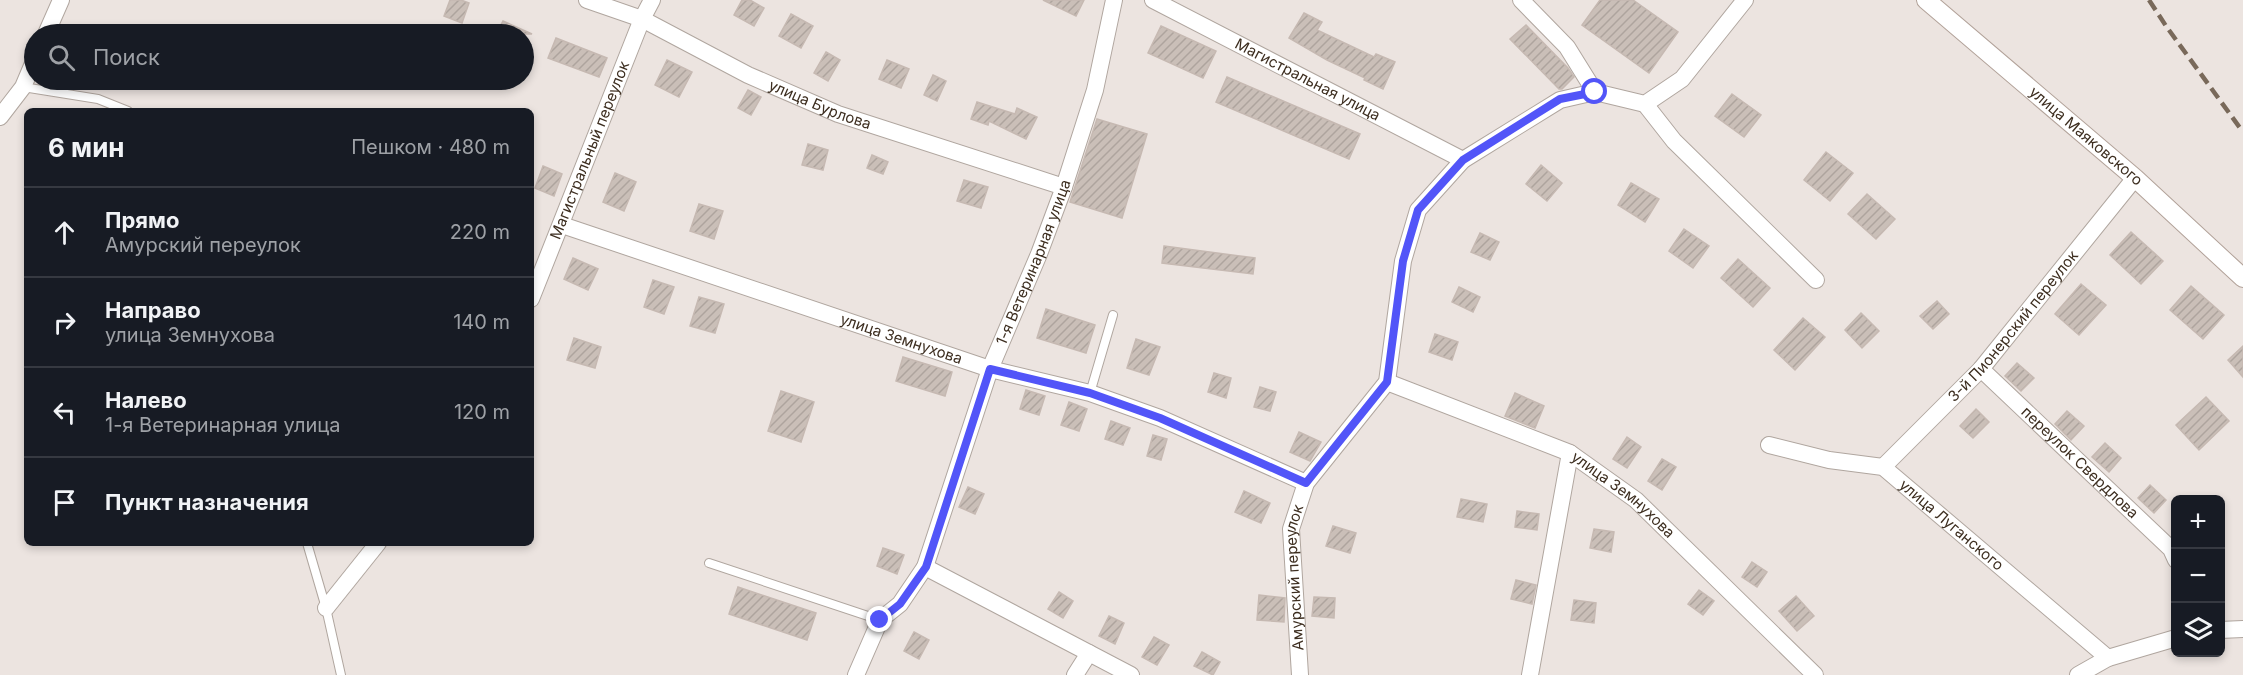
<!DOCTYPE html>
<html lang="ru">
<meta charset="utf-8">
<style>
body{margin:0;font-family:Inter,sans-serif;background:#20242c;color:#f1f3f6}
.controls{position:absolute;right:18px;bottom:18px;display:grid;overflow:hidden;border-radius:9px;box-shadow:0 3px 9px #0003}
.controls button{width:54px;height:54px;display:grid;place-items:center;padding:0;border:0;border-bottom:2px solid #363941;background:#171b24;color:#f1f3f6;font:30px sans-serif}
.stop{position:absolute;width:18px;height:18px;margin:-14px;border:4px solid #5255f8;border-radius:50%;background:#fff}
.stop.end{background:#5255f8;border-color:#fff;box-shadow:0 2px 6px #0008}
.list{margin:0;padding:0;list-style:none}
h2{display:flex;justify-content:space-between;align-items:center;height:78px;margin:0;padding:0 24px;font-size:26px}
h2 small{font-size:20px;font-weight:400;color:#9ea1a6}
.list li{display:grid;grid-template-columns:39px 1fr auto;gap:18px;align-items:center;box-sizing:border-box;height:90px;padding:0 24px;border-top:2px solid #363941}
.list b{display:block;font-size:22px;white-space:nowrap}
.list p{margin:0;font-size:20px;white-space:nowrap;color:#9ea1a6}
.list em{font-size:20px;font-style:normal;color:#9ea1a6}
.icon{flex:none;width:33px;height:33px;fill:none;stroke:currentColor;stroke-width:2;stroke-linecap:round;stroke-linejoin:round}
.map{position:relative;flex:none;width:2243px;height:675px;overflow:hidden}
.search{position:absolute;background:#171b24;box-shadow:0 3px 9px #0003;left:24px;top:24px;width:510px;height:66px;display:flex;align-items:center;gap:15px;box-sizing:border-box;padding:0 21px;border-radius:33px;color:#9ea1a6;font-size:22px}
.panel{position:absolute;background:#171b24;box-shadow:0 3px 9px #0003;left:24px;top:108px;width:510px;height:438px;border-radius:9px}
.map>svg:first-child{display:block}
.building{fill:url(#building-hatch);stroke:#c6b9b2;stroke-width:1.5}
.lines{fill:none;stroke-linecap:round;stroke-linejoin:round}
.lane-casing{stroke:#b0a69f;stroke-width:10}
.street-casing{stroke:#b0a69f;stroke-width:18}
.secondary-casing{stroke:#b2a299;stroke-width:20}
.lane{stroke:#fff;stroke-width:8}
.street{stroke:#fff;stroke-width:16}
.secondary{stroke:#fff;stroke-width:18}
.rail{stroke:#79695a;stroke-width:4.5;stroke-dasharray:12 6;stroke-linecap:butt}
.route{stroke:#5255f8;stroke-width:8}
.labels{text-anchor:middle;stroke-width:5;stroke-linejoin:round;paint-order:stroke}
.street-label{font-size:15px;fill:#3d2e20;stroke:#f8f3f1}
</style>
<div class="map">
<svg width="2243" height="675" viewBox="0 0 2243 675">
<defs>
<pattern id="building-hatch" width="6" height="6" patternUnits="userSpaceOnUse" patternTransform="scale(1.5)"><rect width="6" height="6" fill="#cabfb8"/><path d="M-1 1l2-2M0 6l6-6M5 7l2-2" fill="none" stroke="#aea49e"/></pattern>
</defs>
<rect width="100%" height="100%" fill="#ece4e0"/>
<g class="building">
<path d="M450,0h11l8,3 -7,20 -18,-7z"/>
<path d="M742,0h8l14,8 -10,18 -20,-11z"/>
<path d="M1043,0h41l-8,16z"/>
<path d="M1600,0h33l45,32 -29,41 -67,-48z"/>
<path d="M1304,13l18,9 -5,8 57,27 2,-3 19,8 -12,27 -19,-9 1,-2 -38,-18 -38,-22z"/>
<path d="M791,14l22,12 -12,22 -22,-12z"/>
<path d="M503,21l29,13h-36z"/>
<path d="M1526,25l42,43 6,9 -12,12h-3l-49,-50z"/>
<path d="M1161,26l55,25 -13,27 -55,-25z"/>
<path d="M556,38l51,20 -8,19 -51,-19z"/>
<path d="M826,52l14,8 -12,21 -14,-8z"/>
<path d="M667,60l25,12 -13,25 -24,-12z"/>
<path d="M887,60l22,9 -8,19 -22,-9z"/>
<path d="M933,75l13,6 -9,20 -13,-6z"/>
<path d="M1227,77l133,57 -11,25 -133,-57z"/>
<path d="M748,90l13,7 -10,18 -13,-7z"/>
<path d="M1732,94l29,21 -17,22 -29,-21z"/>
<path d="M977,102l38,12 2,-6 20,9 -11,22 -37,-18 -1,4 -17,-6z"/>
<path d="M1097,119l50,15 -25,84 -52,-16z"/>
<path d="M808,144l20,6 -5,20 -21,-5z"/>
<path d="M1826,152l27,21 -23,28 -26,-21z"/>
<path d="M872,155l16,7 -5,12 -16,-6z"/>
<path d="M1541,165l21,18 -15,18 -21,-17z"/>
<path d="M543,166l19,8 -8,22 -19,-8z"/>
<path d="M615,173l21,9 -12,29 -21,-9z"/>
<path d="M964,180l24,7 -7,21 -24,-7z"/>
<path d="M1631,183l28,16 -14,23 -27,-17z"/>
<path d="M1867,194l28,25 -19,20 -28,-25z"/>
<path d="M699,204l24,7 -9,28 -24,-8z"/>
<path d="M1684,229l25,17 -16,22 -24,-17z"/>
<path d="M2131,232l32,29 -22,23 -31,-29z"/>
<path d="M1480,233l19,9 -9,18 -19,-8z"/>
<path d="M1164,246l91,12 -2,16 -91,-11z"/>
<path d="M573,258l25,11 -10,21 -24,-11z"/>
<path d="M1738,259l32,29 -17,19 -32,-29z"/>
<path d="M653,280l21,7 -10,27 -20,-7z"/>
<path d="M2081,284l25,21 -27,30 -24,-21z"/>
<path d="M2191,286l33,29 -21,24 -33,-29z"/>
<path d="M1459,287l21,10 -7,15 -21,-10z"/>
<path d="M699,297l25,7 -9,29 -25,-7z"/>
<path d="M1937,301l12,13 -16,15 -13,-13z"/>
<path d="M1046,309l49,16 -9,28 -49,-15z"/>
<path d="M1861,313l18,18 -17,17 -17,-18z"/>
<path d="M1803,318l22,19 -30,33 -21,-20z"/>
<path d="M1435,334l23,8 -6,18 -23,-8z"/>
<path d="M574,338l27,9 -6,21 -28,-8z"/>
<path d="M1136,339l24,8 -11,28 -22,-7z"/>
<path d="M2243,346v31l-15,-17z"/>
<path d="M903,357l49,15 -7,24 -49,-15z"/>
<path d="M2017,363l17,15 -13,13 -16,-15z"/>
<path d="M1214,373l17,5 -5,20 -18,-6z"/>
<path d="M1260,387l16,5 -6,19 -16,-4z"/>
<path d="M1026,390l19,6 -6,19 -19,-6z"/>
<path d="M781,391l33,11 -13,40 -33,-11z"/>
<path d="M1515,393l29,13 -9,22 -30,-12z"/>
<path d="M2206,397l23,24 -30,29 -23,-25z"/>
<path d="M1069,402l18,7 -8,22 -18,-6z"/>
<path d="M1976,409l13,13 -16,16 -13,-12z"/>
<path d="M2067,411l17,15 -13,14 -16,-16z"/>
<path d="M1111,421l19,7 -7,17 -18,-6z"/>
<path d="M1299,432l22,10 -11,19 -20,-9z"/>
<path d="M1153,435l14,4 -6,21 -14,-4z"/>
<path d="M1627,437l14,10 -14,21 -14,-9z"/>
<path d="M2105,443l16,15 -12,14 -17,-15z"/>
<path d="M1662,459l14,8 -14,23 -14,-9z"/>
<path d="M2150,485l16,15 -12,13 -16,-15z"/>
<path d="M968,487l16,7 -9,20 -16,-7z"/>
<path d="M1244,491l26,12 -9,20 -26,-11z"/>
<path d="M1461,499l26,5 -4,18 -26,-5z"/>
<path d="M1517,511l22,3 -2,16 -22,-3z"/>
<path d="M1333,526l23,7 -6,20 -24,-7z"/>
<path d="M1594,529l20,3 -3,20 -21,-4z"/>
<path d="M883,548l21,7 -7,19 -20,-8z"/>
<path d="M1752,562l15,10 -10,15 -15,-10z"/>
<path d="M1516,580l20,5 -4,19 -21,-5z"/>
<path d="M738,587l78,26 -9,27 -78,-26z"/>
<path d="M1699,590l15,11 -11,14 -15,-11z"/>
<path d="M1059,592l14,9 -10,17 -15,-9z"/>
<path d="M1259,595l26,3 -1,24 -27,-2z"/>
<path d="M1796,596l18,20 -17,15 -18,-20z"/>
<path d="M1314,597l21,1 -1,20 -22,-2z"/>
<path d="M1574,600l22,3 -2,20 -23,-3z"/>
<path d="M1109,616l15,7 -9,21 -16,-8z"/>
<path d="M914,632l15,8 -10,19 -15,-8z"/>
<path d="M1154,637l15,8 -12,20 -15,-8z"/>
<path d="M1202,652l18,10 -7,13 -19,-9z"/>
</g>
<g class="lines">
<g class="lane-casing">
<g id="lane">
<path d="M23,87l75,12 30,12"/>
<path d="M1090,393l23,-78"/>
<path d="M307,543l19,65 15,67"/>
<path d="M709,563l171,57"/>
</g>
</g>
<g class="street-casing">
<g id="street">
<path id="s1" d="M587,0l55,19 106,56 90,39 226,73"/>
<path id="s2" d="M1153,0l310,160"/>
<path d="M1521,0l46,47 28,45"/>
<path d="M46,34l15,-34"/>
<path d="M1645,104l29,37 142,139"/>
<path d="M0,117l23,-30 11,-26"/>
<path id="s3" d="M562,225l428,144 100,24 70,25 146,65"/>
<path id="s4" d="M531,299l111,-280 10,-19"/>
<path id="s5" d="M1981,369l190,180 5,11"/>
<path id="s6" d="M1387,382l183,71 66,47 179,175"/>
<path id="s7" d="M1769,445l60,15 54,7 225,191"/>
<path id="s8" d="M1883,467l98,-98 154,-191"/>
<path d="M925,567l164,86"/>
<path d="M326,608l52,-65"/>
<path d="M2220,630l23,-1"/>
<path id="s9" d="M856,675l24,-55 20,-16 25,-37 65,-198 49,-115 25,-67 31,-97 19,-90"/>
<path d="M1075,675l14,-22 42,22"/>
<path id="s10" d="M1300,675l-9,-146 15,-46 81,-101 16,-121 15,-51 45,-50 97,-60 35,-8 50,12 37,-25 63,-79"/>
<path d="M1530,675l40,-222"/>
<path d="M2078,675l30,-17 68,-20"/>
</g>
</g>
<g class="secondary-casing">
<g id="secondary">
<path id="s11" d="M1926,0l209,178 108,100"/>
</g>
</g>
<use href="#lane" class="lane"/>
<use href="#street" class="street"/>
<use href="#secondary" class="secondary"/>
<path class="rail" d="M2149,0l17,26 77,106"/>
</g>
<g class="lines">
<path class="route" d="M880,620l20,-16 26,-37 64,-198 100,24 70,25 146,65 81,-101 16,-121 15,-51 45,-50 97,-61 35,-7"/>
</g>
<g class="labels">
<g class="street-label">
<text dy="5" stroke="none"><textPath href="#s2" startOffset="174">Магистральная улица</textPath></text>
<text dy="5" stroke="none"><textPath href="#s1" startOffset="256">улица Бурлова</textPath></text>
<text dy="5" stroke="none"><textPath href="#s11" startOffset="210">улица Маяковского</textPath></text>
<text dy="5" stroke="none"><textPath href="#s4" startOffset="160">Магистральный переулок</textPath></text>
<text dy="5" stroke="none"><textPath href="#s9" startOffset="454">1-я Ветеринарная улица</textPath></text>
<text dy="5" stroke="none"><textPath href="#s8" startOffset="192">3-й Пионерский переулок</textPath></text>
<text dy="5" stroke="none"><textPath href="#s3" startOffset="358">улица Земнухова</textPath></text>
<text dy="5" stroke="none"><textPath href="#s5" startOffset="136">переулок Свердлова</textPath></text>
<text dy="5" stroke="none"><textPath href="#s6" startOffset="264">улица Земнухова</textPath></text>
<text dy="5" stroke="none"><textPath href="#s7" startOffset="206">улица Луганского</textPath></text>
<text dy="5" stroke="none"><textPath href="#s10" startOffset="98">Амурский переулок</textPath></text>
</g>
</g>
</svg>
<div class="controls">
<button>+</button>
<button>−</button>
<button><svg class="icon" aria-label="layers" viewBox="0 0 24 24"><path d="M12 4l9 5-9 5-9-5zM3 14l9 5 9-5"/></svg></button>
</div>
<div class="stop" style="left:1595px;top:92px"></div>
<div class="stop end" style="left:880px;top:620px"></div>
<div class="search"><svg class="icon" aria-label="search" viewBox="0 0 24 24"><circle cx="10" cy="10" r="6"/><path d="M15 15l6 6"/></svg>Поиск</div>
<section class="panel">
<h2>6 мин<small>Пешком · 480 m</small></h2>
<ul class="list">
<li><svg class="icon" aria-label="ahead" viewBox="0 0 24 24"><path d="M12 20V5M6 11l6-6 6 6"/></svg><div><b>Прямо</b><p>Амурский переулок</p></div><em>220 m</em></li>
<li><svg class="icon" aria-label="right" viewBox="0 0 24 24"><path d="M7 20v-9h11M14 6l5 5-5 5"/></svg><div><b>Направо</b><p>улица Земнухова</p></div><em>140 m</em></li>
<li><svg class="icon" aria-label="left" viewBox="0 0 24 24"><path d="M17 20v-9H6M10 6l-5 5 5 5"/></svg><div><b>Налево</b><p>1-я Ветеринарная улица</p></div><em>120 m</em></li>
<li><svg class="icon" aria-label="arrive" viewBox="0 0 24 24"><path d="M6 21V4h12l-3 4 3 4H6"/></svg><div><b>Пункт назначения</b></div></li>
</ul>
</section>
</div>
